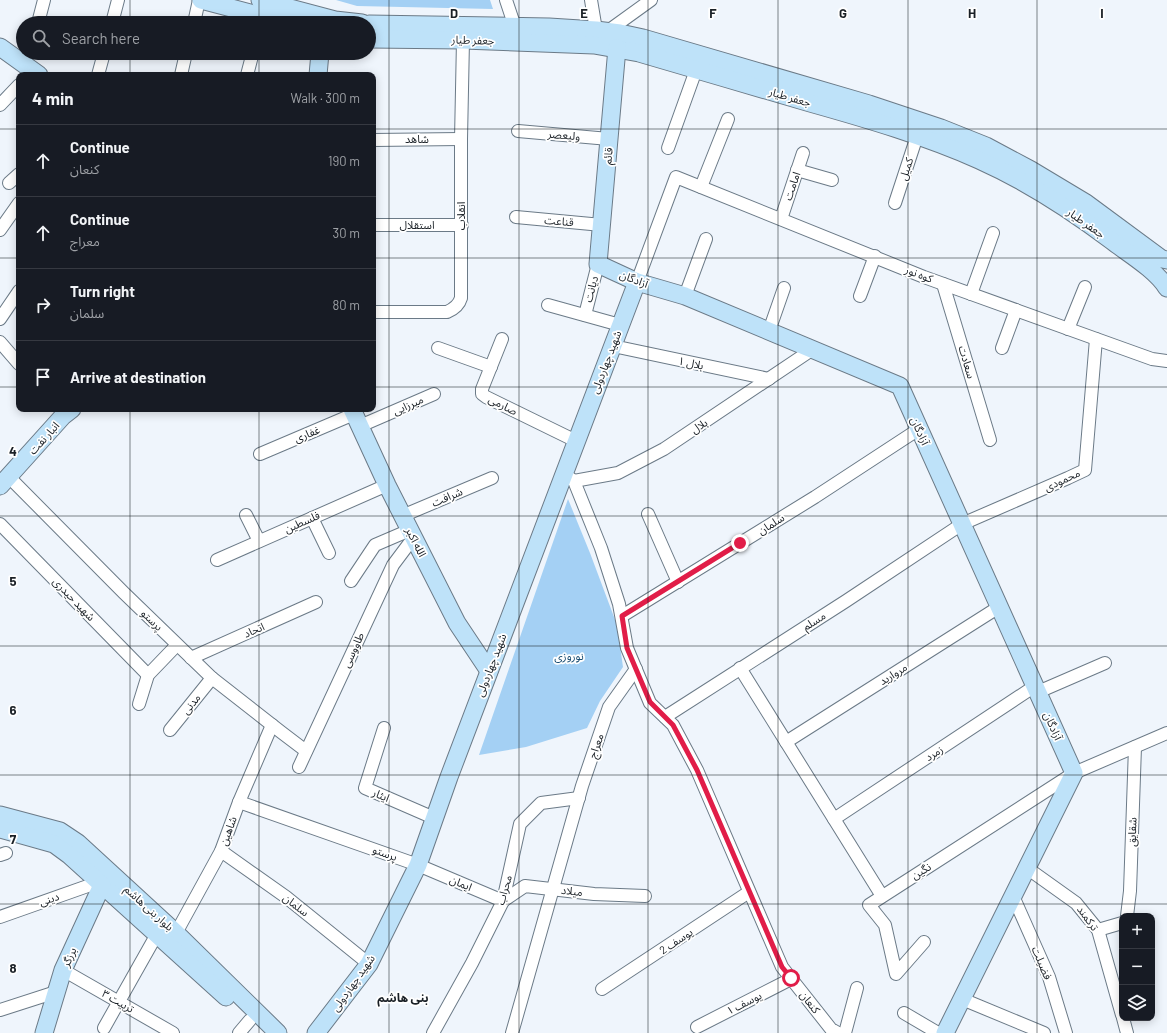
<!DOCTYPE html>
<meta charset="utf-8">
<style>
body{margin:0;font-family:Barlow,"Noto Sans Arabic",sans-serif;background:#242831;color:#f1f3f6}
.controls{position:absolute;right:12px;bottom:12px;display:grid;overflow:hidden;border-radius:8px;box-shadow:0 2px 10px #0003}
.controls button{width:36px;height:36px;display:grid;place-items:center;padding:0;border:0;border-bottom:1px solid #363941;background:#171b24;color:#f1f3f6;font:20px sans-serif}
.stop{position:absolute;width:12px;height:12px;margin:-9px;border:3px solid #e11d48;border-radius:50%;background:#fff}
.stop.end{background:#e11d48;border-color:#fff;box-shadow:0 1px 4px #0008}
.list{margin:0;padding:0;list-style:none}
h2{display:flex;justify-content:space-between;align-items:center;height:52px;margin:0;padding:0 16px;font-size:17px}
h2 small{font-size:13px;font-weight:400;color:#9ea1a6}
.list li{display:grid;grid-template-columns:26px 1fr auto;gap:12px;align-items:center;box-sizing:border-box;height:72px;padding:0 16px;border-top:1px solid #363941}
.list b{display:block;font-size:15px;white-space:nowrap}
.list p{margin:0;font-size:13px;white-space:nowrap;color:#9ea1a6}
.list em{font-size:13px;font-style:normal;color:#9ea1a6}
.icon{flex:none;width:22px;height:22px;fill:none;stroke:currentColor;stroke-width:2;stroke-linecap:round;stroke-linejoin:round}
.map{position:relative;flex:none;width:1167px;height:1033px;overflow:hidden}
.search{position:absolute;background:#171b24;box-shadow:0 2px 10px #0003;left:16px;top:16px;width:360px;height:44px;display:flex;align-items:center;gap:10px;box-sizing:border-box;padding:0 14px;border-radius:22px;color:#9ea1a6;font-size:15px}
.panel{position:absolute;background:#171b24;box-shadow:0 2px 10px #0003;left:16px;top:72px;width:360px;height:340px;border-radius:8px}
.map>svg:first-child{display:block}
.green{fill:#a4d0f4}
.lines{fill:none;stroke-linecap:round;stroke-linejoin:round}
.street-casing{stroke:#6b7a87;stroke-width:14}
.secondary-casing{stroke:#6b7a87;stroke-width:19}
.street{stroke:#fff;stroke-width:12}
.secondary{stroke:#bee2f9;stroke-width:17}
.route{stroke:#e11d48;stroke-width:5}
.grid{fill:none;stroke:#1a2026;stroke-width:1;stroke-opacity:0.55}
.labels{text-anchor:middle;stroke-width:3.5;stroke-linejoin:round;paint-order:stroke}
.street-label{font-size:11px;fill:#1a2026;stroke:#fff}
.park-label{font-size:11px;fill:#154a70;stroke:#fff}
.neighbourhood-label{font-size:12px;font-weight:bold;fill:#1a2026;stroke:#fff}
.grid-label{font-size:13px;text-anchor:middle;font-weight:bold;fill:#1a2026;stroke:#fff;stroke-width:3.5;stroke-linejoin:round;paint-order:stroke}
</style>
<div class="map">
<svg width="1167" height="1033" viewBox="0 0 1167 1033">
<rect width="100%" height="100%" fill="#eff5fc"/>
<g class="green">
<path d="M336,0h154l3,9 -136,-3z"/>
<path d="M568,499l22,54 27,72 6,42 -23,34 -13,27 -61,19 -47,8z"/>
</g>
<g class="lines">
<g class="street-casing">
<g id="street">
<path d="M506,0l9,27"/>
<path d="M591,0l5,30"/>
<path d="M38,23l6,-23"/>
<path d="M112,23l6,-23"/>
<path d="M194,23l5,-23"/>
<path d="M608,31l43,-31"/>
<path d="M98,75l6,-22"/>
<path d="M181,75l5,-22"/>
<path d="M247,75l5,-19"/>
<path d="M0,105l19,-20"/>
<path d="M518,131l91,8"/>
<path d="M373,140l88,-1"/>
<path d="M668,148l28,-78"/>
<path d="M797,170l35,10"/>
<path d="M9,183l10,-9"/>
<path d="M701,187l27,-68"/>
<path d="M895,203l22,-67"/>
<path d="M516,217l86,8"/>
<path d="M781,219l22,-66"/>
<path d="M373,225h89"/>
<path d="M0,230l19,-27"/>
<path d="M637,282l39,-105 248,100 228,82 15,2"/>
<path d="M943,284l47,156"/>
<path d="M971,294l22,-61"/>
<path d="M685,296l21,-57"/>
<path d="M860,296l15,-40"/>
<path d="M548,305l72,20"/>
<path d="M373,312h74c7,-3 12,-7 14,-14v-159l2,-99"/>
<path d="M585,315l13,-51"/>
<path d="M0,319l19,-28"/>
<path d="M1068,329l17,-42"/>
<path d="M769,331l15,-43"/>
<path d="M502,339l-20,50v5l4,3 90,44"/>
<path d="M0,342l19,22"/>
<path d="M613,346l156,33"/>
<path d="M438,348l53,19"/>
<path d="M1002,348l14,-38"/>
<path d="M360,426l74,-32"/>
<path d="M260,454l94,-40"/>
<path d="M564,474l10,7 27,67 18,56 8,44 23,55 23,22 24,45 85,197 49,62 7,4"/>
<path d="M9,477l115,116 88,85 69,54 25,19"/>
<path d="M574,481l44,-8 46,-24 149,-100"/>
<path d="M648,514l30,68"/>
<path d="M246,515l13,26"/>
<path d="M402,516l90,-38"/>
<path d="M312,518l17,35"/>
<path d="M0,524l148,151"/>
<path d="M217,560l170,-75"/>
<path d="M351,581l24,-36 35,-15"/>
<path d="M622,616l193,-119 104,-68"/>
<path d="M191,658l125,-56"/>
<path d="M740,668l142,228"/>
<path d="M1038,692l67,-29"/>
<path d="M139,704l9,-29 25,-26"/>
<path d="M665,717l181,-116 116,-77 106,-46 17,-8 11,-131"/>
<path d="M384,728l-19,60 69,30"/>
<path d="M170,730l42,-52"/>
<path d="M786,742l213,-135"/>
<path d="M299,767l94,-202 21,-28"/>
<path d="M239,802l179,63 85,36 22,-15 69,8 51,2"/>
<path d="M834,819l201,-133"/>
<path d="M221,851l65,46 83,67"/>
<path d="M0,855l6,-2"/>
<path d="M1027,868l49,35 22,27 24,85"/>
<path d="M1013,896l36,81 17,56"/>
<path d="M1127,916l3,-25 5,-144"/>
<path d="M0,917l99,-35"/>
<path d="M1098,930l24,-7"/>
<path d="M176,933l45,-82 18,-49 33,-77"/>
<path d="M924,942l-28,32 -11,-49 -16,-20 205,-132 93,-40"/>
<path d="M63,970l110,63"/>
<path d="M602,989l147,-97"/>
<path d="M962,999l82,34"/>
<path d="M0,1010l56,-18"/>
<path d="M904,1013l34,20"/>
<path d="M1123,1018l4,15"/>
<path d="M697,1027l94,-48"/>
<path d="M104,1028l53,-94"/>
<path d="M239,1033l11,-13"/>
<path d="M433,1033l39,-70 31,-62 17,-77 21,-21 38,-5"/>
<path d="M512,1033l70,-247 27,-79 27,-38"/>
<path d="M845,1033l12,-45"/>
</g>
</g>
<g class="secondary-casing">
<g id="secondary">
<path d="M201,0l87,23"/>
<path d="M260,0l75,20 27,3"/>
<path d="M369,24l180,3 47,3 24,3 23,5 226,66 72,24 45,18 45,24 55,33 76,56 5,1"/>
<path d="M369,39l94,1 131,5 45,8c57,17 114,33 171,50 57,16 115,33 169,57 47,21 92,50 133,81 17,13 44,29 55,47"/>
<path d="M0,47l39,28"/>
<path d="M617,48l-19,216 39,18 48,14 215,90 174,387 -129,260"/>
<path d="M318,75l2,-22"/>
<path d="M352,409l35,76 70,138 32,48"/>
<path d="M0,486l63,-70 9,-7"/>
<path d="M0,815l60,16 18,12 98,90 102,100"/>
<path d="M0,829l54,15 15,11 157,142"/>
<path d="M44,1033l19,-63 39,-85"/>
<path d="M316,1033l53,-69 49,-99 31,-88 188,-495"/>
</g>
</g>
<use href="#street" class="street"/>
<use href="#secondary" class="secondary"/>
</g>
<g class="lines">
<path class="route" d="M740,543l-118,73 5,32 23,54 23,23 24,45 85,197 9,11"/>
</g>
<path class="grid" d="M130,0v23M259,0v23M389,0v1033M519,0v1033M648,0v1033M778,0v1033M908,0v1033M1037,0v1033M130,53v22M259,53v22M0,129h19M373,129h794M0,258h19M373,258h794M0,387h19M373,387h794M130,409v624M259,409v624M0,516h1167M0,646h1167M0,775h1167M0,904h1167"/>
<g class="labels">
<g class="street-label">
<text transform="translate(473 40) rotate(2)" y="4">جعفر طیار</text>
<text transform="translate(790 97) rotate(16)" y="4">جعفر طیار</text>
<text transform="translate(564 135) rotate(5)" y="4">ولیعصر</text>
<text x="417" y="143">شاهد</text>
<text transform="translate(608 156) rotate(-85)" y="4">قائم</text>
<text transform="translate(906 169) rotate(-72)" y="4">کمیل</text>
<text transform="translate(792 186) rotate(-71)" y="4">امامت</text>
<text transform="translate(461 216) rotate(-90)" y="4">انقلاب</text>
<text transform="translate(559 221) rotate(5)" y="4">قناعت</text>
<text transform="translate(1086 223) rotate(35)" y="4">جعفر طیار</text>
<text x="417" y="229">استقلال</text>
<text transform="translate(919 274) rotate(21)" y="4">کوه نور</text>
<text transform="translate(634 279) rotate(21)" y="4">آزادگان</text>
<text transform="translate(591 289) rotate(-75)" y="4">دیانت</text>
<text transform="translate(606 362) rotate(-69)" y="4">شهید چهاردولی</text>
<text transform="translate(967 362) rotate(74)" y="4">سعادت</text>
<text transform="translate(691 363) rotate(12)" y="4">بلال ۱</text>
<text transform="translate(408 405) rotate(-24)" y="4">میرزایی</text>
<text transform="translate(503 405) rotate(27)" y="4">صارمی</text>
<text transform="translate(699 426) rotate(-34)" y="4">بلال</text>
<text transform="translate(920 431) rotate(66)" y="4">آزادگان</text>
<text transform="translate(307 434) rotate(-23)" y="4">غفاری</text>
<text transform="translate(44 438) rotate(-48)" y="4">انبار نفت</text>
<text transform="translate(1062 480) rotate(-25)" y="4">محمودی</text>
<text transform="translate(447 497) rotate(-23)" y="4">شرافت</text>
<text transform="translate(302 522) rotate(-24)" y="4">فلسطین</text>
<text transform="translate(771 524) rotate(-32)" y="4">سلمان</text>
<text transform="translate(416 542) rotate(63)" y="4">الله اکبر</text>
<text transform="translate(74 599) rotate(46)" y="4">شهید حیدری</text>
<text transform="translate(152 620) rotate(44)" y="4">پرستو</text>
<text transform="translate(814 621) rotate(-33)" y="4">مسلم</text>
<text transform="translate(254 630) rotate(-24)" y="4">اتحاد</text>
<text transform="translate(353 650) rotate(-65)" y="4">طاووسی</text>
<text transform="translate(491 665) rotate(-69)" y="4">شهید چهاردولی</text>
<text transform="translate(893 674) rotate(-32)" y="4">مروارید</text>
<text transform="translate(191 704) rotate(-51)" y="4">مدنی</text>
<text transform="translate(1053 726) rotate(66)" y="4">آزادگان</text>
<text transform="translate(596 746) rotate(-71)" y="4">معراج</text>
<text transform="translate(934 753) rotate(-33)" y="4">زمرد</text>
<text transform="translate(381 795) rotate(23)" y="4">ایثار</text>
<text transform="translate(228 831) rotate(-70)" y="4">شاهین</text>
<text transform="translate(1132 832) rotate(-88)" y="4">شقایق</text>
<text transform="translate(385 853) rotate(20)" y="4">پرستو</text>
<text transform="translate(921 871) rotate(-32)" y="4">نگین</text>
<text transform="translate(461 883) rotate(23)" y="4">ایمان</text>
<text transform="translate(504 890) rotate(-74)" y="4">محراب</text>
<text transform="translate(572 891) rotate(7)" y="4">میلاد</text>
<text transform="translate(49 899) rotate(-19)" y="4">دینی</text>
<text transform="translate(296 905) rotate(38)" y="4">سلمان</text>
<text transform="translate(149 908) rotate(42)" y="4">بلوار بنی هاشم</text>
<text transform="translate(1088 918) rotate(54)" y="4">ترکمند</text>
<text transform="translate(676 941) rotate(-34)" y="4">یوسف 2</text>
<text transform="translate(69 957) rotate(-66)" y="4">برزگر</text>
<text transform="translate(1042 963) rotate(67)" y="4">فضیلت</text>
<text transform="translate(353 983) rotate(-55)" y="4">شهید چهاردولی</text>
<text transform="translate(118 1001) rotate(30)" y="4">تربیت ۳</text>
<text transform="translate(810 1002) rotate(52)" y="4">کنعان</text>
<text transform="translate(744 1003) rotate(-27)" y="4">یوسف ۱</text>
</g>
<g class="park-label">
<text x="569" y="660">نوروزی</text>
</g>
<g class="neighbourhood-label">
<text x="403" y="1002">بنی هاشم</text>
</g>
</g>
<g class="grid-label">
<text x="454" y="18">D</text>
<text x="584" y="18">E</text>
<text x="713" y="18">F</text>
<text x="843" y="18">G</text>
<text x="972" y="18">H</text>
<text x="1102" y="18">I</text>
<text x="13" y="456">4</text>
<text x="13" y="586">5</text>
<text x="13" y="715">6</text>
<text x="13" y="844">7</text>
<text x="13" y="973">8</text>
</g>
</svg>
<div class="controls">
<button>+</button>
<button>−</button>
<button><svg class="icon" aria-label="layers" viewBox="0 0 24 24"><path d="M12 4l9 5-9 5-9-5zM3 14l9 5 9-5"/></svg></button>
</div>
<div class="stop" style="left:791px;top:978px"></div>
<div class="stop end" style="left:740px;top:543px"></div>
<div class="search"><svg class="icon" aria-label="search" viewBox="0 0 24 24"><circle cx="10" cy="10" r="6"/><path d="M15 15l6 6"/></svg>Search here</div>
<section class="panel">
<h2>4 min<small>Walk · 300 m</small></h2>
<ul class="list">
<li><svg class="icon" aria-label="ahead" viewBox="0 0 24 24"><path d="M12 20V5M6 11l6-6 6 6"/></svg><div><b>Continue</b><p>کنعان</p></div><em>190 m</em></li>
<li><svg class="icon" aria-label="ahead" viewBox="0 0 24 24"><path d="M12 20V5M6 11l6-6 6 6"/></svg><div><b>Continue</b><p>معراج</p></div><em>30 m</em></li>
<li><svg class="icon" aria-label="right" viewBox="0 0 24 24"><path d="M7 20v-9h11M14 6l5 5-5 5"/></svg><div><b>Turn right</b><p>سلمان</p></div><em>80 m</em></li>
<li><svg class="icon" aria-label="arrive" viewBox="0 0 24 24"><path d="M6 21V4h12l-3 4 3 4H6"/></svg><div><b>Arrive at destination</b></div></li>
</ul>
</section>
</div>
